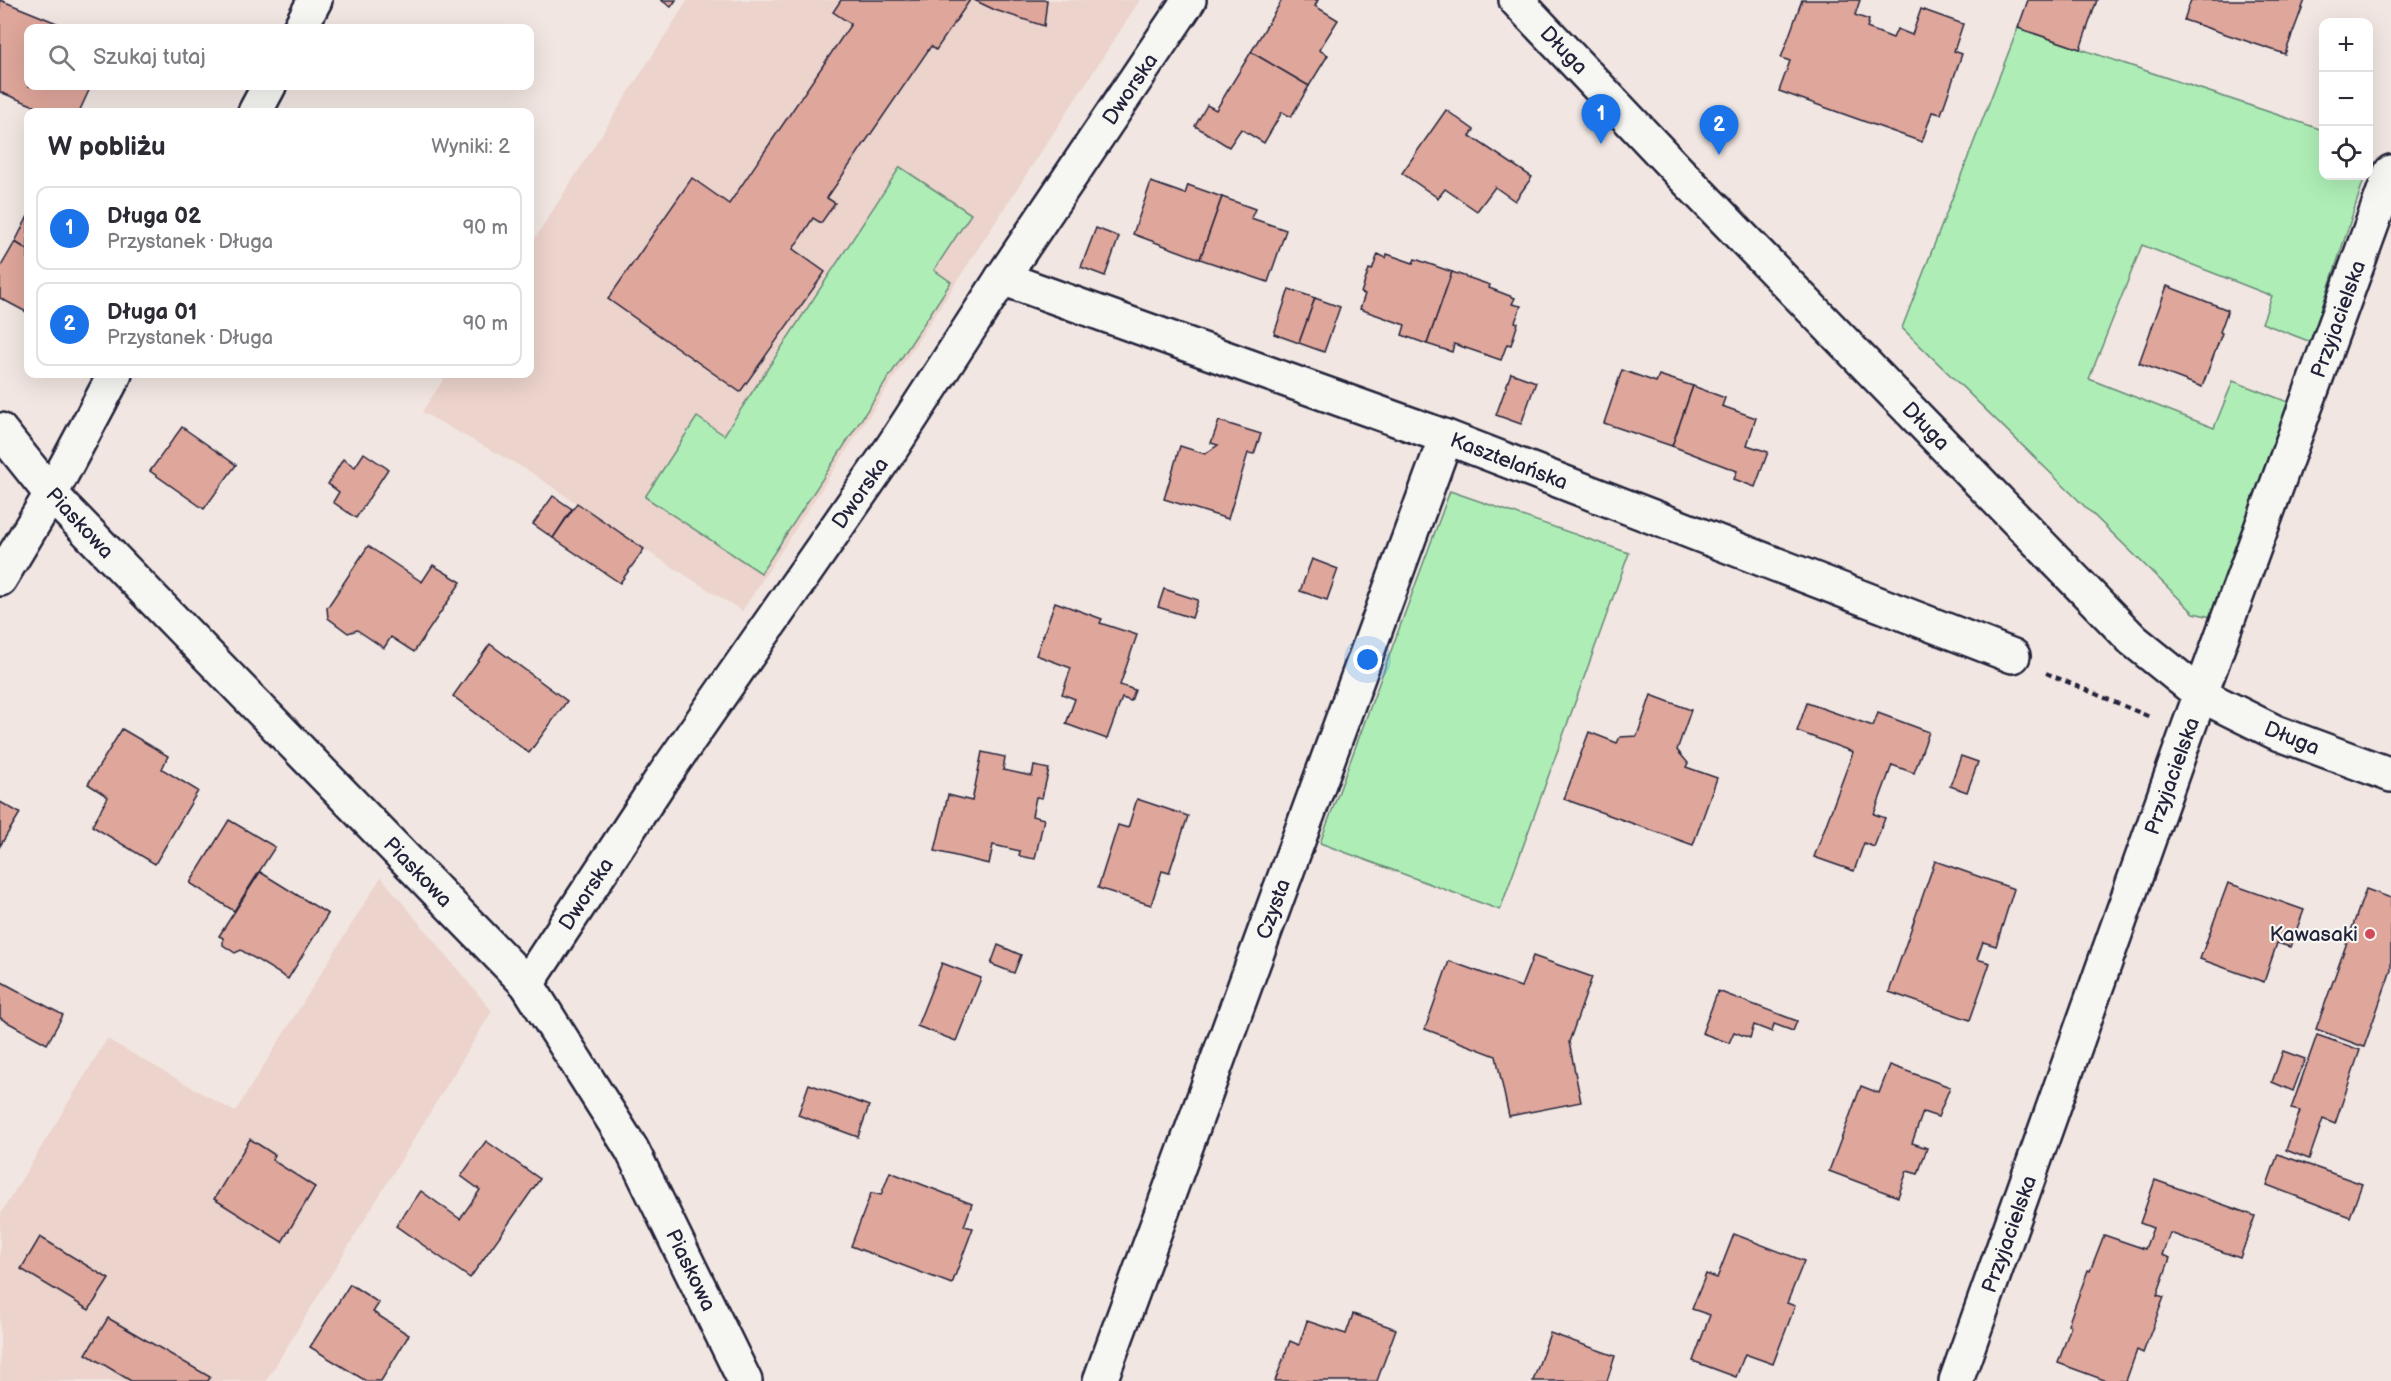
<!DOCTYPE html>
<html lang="pl">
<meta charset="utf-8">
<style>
body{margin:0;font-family:"Balsamiq Sans",sans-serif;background:#f2f2f3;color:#2b2b33}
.controls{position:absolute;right:18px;top:18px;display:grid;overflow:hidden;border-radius:12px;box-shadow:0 6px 24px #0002}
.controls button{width:54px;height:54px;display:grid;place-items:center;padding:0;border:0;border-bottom:2px solid #e1e1e2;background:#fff;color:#2b2b33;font:30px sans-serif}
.you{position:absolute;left:1368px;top:660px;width:21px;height:21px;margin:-15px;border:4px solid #fff;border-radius:50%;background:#1a73e8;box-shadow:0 0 0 9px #1a73e833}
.badge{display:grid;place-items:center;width:39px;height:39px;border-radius:50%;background:#1a73e8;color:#fff;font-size:20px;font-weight:700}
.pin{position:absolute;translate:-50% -50px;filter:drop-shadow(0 2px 3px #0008)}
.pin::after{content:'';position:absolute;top:32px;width:21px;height:18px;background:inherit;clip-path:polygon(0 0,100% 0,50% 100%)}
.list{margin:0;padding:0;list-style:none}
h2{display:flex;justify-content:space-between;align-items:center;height:78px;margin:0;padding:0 24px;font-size:26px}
h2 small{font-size:20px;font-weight:400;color:#7c7c81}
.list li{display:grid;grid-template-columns:39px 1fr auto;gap:18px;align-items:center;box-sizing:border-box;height:84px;margin:0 12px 12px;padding:0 12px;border:2px solid #e1e1e2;border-radius:12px}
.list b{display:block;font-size:22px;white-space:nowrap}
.list p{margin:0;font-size:20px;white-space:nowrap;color:#7c7c81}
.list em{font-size:20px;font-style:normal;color:#7c7c81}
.icon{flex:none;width:33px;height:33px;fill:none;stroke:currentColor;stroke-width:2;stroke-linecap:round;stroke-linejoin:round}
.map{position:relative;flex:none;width:2391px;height:1381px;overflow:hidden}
.search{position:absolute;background:#fff;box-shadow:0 6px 24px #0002;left:24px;top:24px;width:510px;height:66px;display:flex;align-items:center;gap:15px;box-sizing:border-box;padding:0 21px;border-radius:12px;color:#7c7c81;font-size:22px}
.panel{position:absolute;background:#fff;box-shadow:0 6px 24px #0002;left:24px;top:108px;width:510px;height:270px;border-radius:12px}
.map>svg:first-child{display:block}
.built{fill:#ecd3cc}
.green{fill:#aeeeb6;stroke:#688878;stroke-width:1.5}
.building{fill:#dfa69b;stroke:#22223b;stroke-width:1.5}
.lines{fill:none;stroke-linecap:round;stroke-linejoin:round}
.street-casing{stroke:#22223b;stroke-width:38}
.secondary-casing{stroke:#22223b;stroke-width:38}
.path{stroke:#22223b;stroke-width:4;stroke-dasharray:6 4.5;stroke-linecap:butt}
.street{stroke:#f6f6f2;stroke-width:33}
.secondary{stroke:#f6f6f2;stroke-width:33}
.poi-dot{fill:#d1495b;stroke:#f6f6f2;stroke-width:2}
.labels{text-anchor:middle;stroke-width:4.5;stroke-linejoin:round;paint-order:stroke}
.street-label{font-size:21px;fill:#22223b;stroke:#f6f6f2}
.poi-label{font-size:21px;fill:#22223b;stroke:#f6f6f2;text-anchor:end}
</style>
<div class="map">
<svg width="2391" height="1381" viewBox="0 0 2391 1381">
<rect width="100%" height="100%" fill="#f1e6e1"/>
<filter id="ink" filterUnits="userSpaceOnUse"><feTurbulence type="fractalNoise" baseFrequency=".0167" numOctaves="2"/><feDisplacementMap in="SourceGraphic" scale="12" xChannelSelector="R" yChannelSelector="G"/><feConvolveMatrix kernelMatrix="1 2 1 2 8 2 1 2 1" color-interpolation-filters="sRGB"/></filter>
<g filter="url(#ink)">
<g class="built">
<path d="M688,0h452l-398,611 -98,-62 -115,-78 -107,-59 25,-38h83v-128z"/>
<path d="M381,877l111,134 -226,370h-266v-166l107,-176 128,73z"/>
</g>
<g class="green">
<path d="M2018,28l305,102 1,46h41l-54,166 -49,-19 10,-27 -130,-51 -53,134 125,49 19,-47 55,21 -77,215 -17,-4 -292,-285z"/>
<path d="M900,167l71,47 -37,56 17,12 -190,291 -116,-76 52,-80 27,18z"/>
<path d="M1450,491l179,62 -129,357 -180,-67z"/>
</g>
<g class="building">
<path d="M0,0l69,28h-41v58h63l-12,26h-30l-49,-20z"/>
<path d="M661,0h15l-5,7z"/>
<path d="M841,0h129l-34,50 -5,-4 -104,152 8,5 -14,20 -8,-5 -20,31 32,23 -85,120 -132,-93 84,-121 37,26 122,-180 -18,-12z"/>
<path d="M974,0h73l-3,26 -49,-16z"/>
<path d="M1282,0h36l-3,6 23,14 -19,30 9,5 -19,31 -58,-34z"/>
<path d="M1802,0h58l-5,15 14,5 -2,8 26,10 4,-9 15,6 9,-26 42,15 -9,27 8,3 -21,60 -9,-2 -10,30 -143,-51 11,-30 -9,-3z"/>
<path d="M2028,0h69l-17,49 -62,-21z"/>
<path d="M2191,0h114l-20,54 -101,-34z"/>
<path d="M1251,52l58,34 -18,31 -9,-5 -18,31 -23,-14 -12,18 -34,-21 12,-21 9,5z"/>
<path d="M1446,110l28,20 -4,6 62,41 -17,24 -20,-14 -18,24 -32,-22 -7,9 -36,-25z"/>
<path d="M1151,182l34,12 3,-9 34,12 -22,62 -67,-25z"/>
<path d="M1222,197l33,12 -4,9 35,12 -18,52 -68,-23z"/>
<path d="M28,216v34l-13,-8z"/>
<path d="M1096,228l23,9 -14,39 -24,-9z"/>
<path d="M15,242l13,8v63l-28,-15v-30z"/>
<path d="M1378,254l8,4 1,-4 26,9 2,-4 37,13 -25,72 -25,-9 3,-10 -45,-16 5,-15 -4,-1 8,-24 3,1z"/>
<path d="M1452,272l38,13 -1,3 26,10 -3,6 9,2 -6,16 3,1 -7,22 -4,-1 -6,16 -47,-16 -2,8 -25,-8z"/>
<path d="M2167,286l61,24 -8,22 2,1 -20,54 -63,-24z"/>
<path d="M1289,289l26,9 -16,45 -25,-9z"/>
<path d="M1315,298l25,9 -16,45 -25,-9z"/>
<path d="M1622,370l34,12 3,-7 34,11 -21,60 -68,-23z"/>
<path d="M1511,373l25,9 -15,42 -25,-9z"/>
<path d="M1693,386l32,12 -3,8 34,12 -9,27 21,7 -13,35 -21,-8 3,-8 -65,-25z"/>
<path d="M1219,421l42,13 -7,20 -6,-1 -20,66 -64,-20 16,-53 25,8 13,-9 -7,-2z"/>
<path d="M182,427l54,38 -32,44 -54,-38z"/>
<path d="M364,453l24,16 -32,49 -23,-16 6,-10 -11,-8 15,-25 12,8z"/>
<path d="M553,496l19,13 -19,29 -20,-14z"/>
<path d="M577,503l67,46 -24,34 -67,-45z"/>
<path d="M368,546l54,36 11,-17 28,17 -47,70 -23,-15 -7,11 -27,-18 -9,3 -20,-15 -1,-10z"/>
<path d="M1312,559l26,10 -11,31 -27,-9z"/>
<path d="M1164,589l34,11 -6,18 -34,-11z"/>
<path d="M1055,602l47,17 -2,4 37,12 -17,50 15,5 -4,11 -9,-3 -15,41 -41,-15 9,-25 -13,-5 9,-26 -35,-13z"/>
<path d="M490,644l77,57 -38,52 -76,-57z"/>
<path d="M1651,695l40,15 -14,40 11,13 -2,4 31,11 -24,67 -129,-46 25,-67 28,11 3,-6 17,-1z"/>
<path d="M1807,703l66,23 5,-13 51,19 -15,41 -22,-8 -18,49 11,4 -11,29 -10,-4 -10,28 -40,-14 39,-105 -56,-21z"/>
<path d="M122,729l46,27 -6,13 36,22 -43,73 -63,-38 16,-29 -20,-13z"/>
<path d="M982,752l23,5 -2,13 29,6 2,-10 15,3 -7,29 -6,-1 -4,19 12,3 -9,40 -16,-3 1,-5 -27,-6 -4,19 -54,-13 13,-56 24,6z"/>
<path d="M1961,756l17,6 -11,30 -17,-6z"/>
<path d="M1137,799l51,17 -19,57 -7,-2 -11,34 -53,-17 20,-63 10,3z"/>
<path d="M0,802l20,11 -20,33z"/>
<path d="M229,820l46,27 -41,64 -44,-28z"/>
<path d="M1935,861l79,28 -18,57 -13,-4 -6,17 13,4 -20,57 -81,-28z"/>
<path d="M260,872l68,42 -40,65 -47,-29 -6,3 -12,-8v-7l-4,-2z"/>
<path d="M2228,883l76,27 -14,37 -13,-4 -13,39 -64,-23z"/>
<path d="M2366,889l25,9v72l-27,77 -48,-18z"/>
<path d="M998,945l23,10 -7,18 -23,-9z"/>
<path d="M1533,956l59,21 -23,65 12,60 -72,14 -13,-60 -71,-27 24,-68 72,26z"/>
<path d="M942,963l39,15 -25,63 -39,-15z"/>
<path d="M0,981l63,34 -16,29 -47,-26z"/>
<path d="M1718,991l79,30 -4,10 -19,-7 -2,8 -18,-7 -4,13 -16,-6 -5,11 -27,-10z"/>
<path d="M2317,1035l43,15 -25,74 -12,-5 -14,40 -23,-9 14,-39 -9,-2z"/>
<path d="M2283,1051l22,8 -12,32 -21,-9z"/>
<path d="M1890,1065l60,22 -12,30 -15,-5 -11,31 15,5 -9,26 -11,-3 -9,26 -69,-26 32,-85 18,7z"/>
<path d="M809,1084l60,22 -11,31 -60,-22z"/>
<path d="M250,1139l25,16 -3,5 43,27 -33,55 -68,-43z"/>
<path d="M486,1141l54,38 -70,99 -74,-52 25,-35 39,28 20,-29 -19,-14z"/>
<path d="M2278,1154l84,30 -12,33 -83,-32z"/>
<path d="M890,1172l82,32 -8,22 9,2 -21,56 -101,-38 20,-53 10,2z"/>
<path d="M2155,1180l100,36 -15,42 -70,-25 -8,22 8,3 -13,37 7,2 -21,56 -6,-3 -11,31h-19l-49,-18 13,-37 -3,-1 20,-55 2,1 14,-36 41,14 8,-21 -13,-5z"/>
<path d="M1734,1234l70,27 -17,42 8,3 -22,58 -28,-10 -9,23 -43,-16 17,-46 -18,-6 14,-35 11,4z"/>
<path d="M40,1237l69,42 -20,31 -68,-41z"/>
<path d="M350,1284l29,19 -6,9 36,23 -28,46h-15l-56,-34z"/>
<path d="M1353,1314l43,15 -19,52h-102l15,-40 9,4 8,-24 39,13z"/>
<path d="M108,1318l102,59 -2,4h-77l-45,-27z"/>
<path d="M1550,1333l65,23 -8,25h-74z"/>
</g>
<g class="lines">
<g class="street-casing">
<g id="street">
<path d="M300,28l15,-28"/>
<path d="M255,112l14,-26"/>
<path d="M1002,278l444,159 567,219"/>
<path d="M0,430l51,64 476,490 105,166 113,231"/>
<path d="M0,579l51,-85 64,-120"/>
<path d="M527,984l134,-204 230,-331 111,-171 187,-278"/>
<path d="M1100,1381l346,-944"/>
<path d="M1956,1381l232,-652 203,-557"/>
</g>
</g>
<g class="secondary-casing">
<path id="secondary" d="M1516,0l163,172 454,468 68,55 74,37 116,43"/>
</g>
<path class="path" d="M2046,673l104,44"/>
<use href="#street" class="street"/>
<use href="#secondary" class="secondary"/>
</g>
</g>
<circle class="poi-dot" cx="2370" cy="934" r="6"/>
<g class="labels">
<g class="street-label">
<text transform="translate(1564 50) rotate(46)" y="7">Długa</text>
<text transform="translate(1130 89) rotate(-56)" y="7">Dworska</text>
<text transform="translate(2338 319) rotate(-70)" y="7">Przyjacielska</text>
<text transform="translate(1926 426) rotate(46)" y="7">Długa</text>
<text transform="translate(1509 461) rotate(21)" y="7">Kasztelańska</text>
<text transform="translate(860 493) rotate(-55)" y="7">Dworska</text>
<text transform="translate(80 523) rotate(47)" y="7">Piaskowa</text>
<text transform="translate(2292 738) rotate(22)" y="7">Długa</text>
<text transform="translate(2172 776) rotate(-70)" y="7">Przyjacielska</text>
<text transform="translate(418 872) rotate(46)" y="7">Piaskowa</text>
<text transform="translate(586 894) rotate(-57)" y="7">Dworska</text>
<text transform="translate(1273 909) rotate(-70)" y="7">Czysta</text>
<text transform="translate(2009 1234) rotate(-70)" y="7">Przyjacielska</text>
<text transform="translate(691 1270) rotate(64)" y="7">Piaskowa</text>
</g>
<g class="poi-label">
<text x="2358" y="941">Kawasaki</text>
</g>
</g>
</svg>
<div class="controls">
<button>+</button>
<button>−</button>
<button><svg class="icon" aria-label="locate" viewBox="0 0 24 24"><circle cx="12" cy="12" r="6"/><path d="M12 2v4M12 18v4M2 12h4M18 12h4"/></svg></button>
</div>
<div class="you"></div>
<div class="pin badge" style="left:1601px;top:144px">1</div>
<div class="pin badge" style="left:1719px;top:155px">2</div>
<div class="search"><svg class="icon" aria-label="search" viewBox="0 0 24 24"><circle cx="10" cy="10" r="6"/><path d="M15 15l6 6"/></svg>Szukaj tutaj</div>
<section class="panel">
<h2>W pobliżu<small>Wyniki: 2</small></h2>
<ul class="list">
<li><span class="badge">1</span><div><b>Długa 02</b><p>Przystanek · Długa</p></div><em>90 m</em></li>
<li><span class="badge">2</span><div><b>Długa 01</b><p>Przystanek · Długa</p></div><em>90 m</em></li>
</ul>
</section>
</div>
